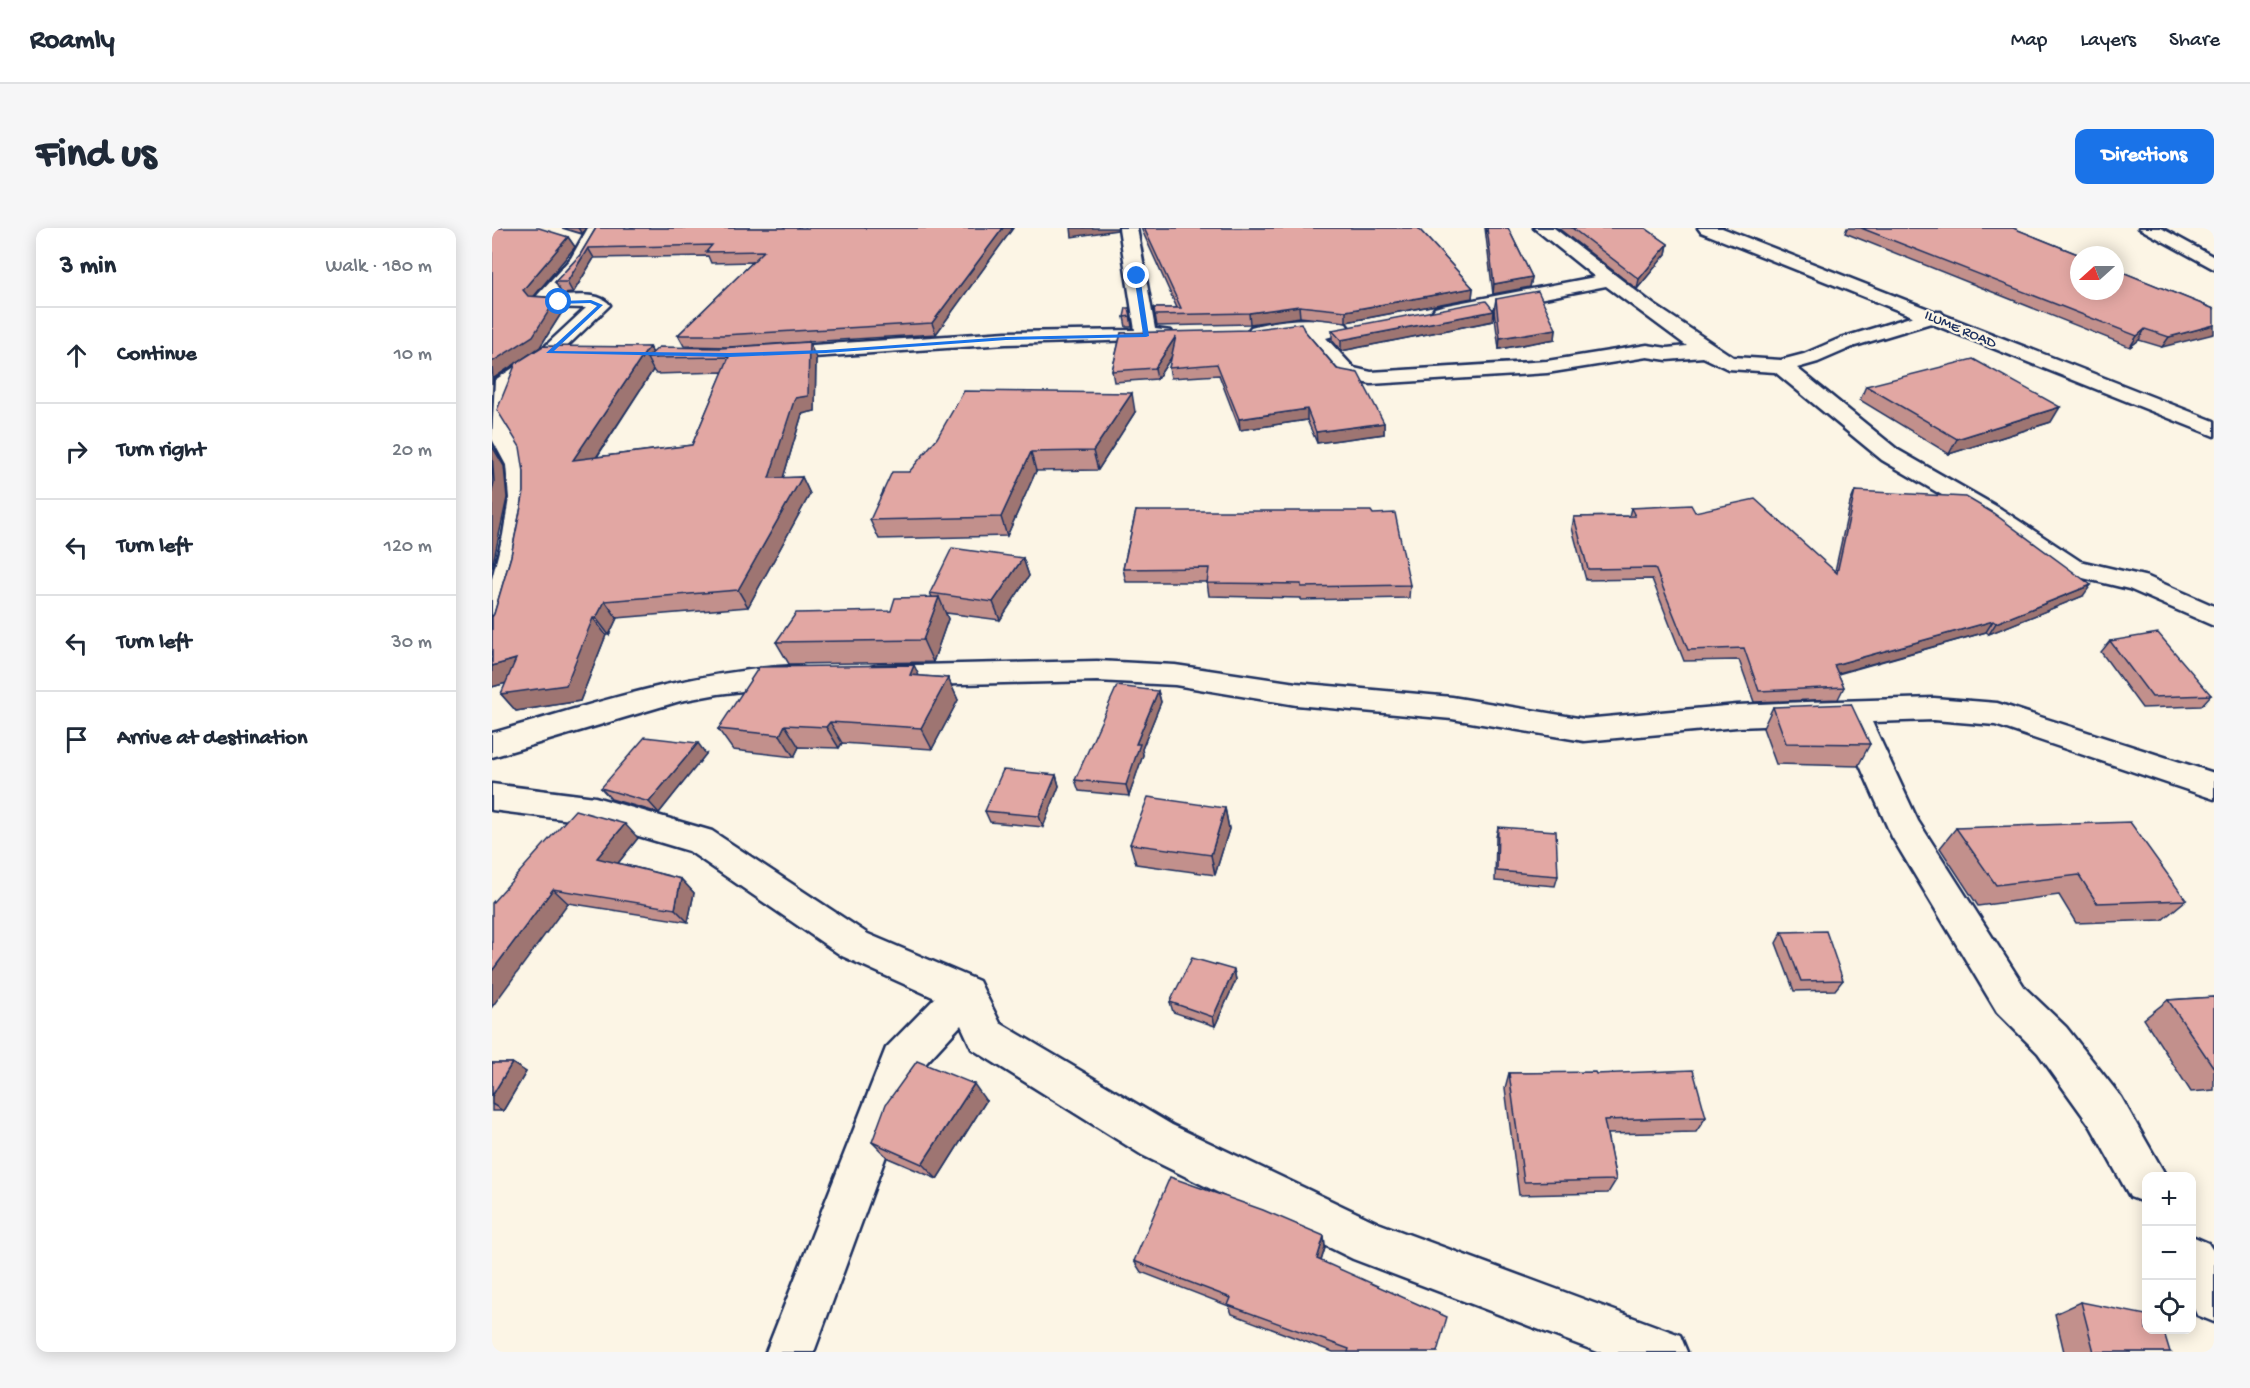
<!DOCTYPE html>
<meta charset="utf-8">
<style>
body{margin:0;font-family:"Gochi Hand",sans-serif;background:#f6f6f7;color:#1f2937}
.controls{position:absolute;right:18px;bottom:18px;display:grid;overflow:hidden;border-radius:12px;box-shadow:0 3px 15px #0003}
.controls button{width:54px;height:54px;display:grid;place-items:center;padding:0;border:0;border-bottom:2px solid #e0e1e3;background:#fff;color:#1f2937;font:30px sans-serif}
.compass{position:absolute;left:1578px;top:18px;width:54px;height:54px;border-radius:50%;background:#fff;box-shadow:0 3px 15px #0003;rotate:249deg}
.stop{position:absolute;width:18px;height:18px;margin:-14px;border:4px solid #1a73e8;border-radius:50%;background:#fff}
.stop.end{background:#1a73e8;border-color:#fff;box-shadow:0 2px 6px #0008}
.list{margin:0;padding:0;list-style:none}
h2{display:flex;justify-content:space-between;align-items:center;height:78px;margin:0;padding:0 24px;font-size:26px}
h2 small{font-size:20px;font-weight:400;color:#747a83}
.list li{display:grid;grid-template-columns:39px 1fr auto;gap:18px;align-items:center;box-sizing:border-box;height:96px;padding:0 24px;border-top:2px solid #e0e1e3}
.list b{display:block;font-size:22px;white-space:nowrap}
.list em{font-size:20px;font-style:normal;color:#747a83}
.icon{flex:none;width:33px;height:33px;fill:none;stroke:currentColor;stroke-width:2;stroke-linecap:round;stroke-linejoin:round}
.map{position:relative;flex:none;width:1722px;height:1124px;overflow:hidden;border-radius:12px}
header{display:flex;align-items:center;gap:36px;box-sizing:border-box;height:84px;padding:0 30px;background:#fff;border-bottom:2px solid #e0e1e3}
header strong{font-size:28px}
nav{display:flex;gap:33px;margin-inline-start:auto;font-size:21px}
.intro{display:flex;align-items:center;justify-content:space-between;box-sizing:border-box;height:144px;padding:0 36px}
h1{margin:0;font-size:42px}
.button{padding:15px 27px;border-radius:12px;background:#1a73e8;color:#fff;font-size:21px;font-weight:700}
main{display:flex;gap:36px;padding:0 36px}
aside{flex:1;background:#fff;border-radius:12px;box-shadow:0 3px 15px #0003}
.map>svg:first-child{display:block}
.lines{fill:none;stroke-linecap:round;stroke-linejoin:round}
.minor-casing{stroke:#1b2f5e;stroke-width:5}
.tertiary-casing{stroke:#1b2f5e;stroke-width:5}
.minor{fill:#fcf5e5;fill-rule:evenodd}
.tertiary{fill:#fcf5e5;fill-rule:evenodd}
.wall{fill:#c2908c;stroke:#1b2f5e;stroke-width:1.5;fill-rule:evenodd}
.shaded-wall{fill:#9e7572;stroke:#1b2f5e;stroke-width:1.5}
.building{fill:#e2a7a3;stroke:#1b2f5e;stroke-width:1.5}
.route{fill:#1a73e8}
.labels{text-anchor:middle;stroke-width:4.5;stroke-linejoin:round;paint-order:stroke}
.far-street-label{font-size:15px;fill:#1b2f5e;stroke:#fcf5e5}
</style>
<header>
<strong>Roamly</strong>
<nav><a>Map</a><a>Layers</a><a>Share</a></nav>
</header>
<div class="intro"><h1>Find us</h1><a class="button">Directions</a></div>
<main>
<aside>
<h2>3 min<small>Walk · 180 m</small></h2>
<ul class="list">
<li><svg class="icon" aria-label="ahead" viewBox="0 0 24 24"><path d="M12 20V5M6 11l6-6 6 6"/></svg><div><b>Continue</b></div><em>10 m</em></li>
<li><svg class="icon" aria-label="right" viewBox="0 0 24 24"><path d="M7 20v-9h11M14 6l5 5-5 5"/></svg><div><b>Turn right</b></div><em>20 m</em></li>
<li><svg class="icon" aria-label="left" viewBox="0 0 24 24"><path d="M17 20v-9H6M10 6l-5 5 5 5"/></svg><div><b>Turn left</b></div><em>120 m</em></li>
<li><svg class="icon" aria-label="left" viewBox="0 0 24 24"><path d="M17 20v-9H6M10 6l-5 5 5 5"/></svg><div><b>Turn left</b></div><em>30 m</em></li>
<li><svg class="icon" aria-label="arrive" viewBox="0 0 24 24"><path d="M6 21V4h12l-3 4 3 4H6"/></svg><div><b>Arrive at destination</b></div></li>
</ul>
</aside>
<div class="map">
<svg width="1722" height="1124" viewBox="0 0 1722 1124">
<rect width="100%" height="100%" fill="#fcf5e5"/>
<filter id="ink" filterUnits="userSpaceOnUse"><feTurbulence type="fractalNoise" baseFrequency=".0167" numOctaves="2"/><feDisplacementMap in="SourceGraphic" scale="12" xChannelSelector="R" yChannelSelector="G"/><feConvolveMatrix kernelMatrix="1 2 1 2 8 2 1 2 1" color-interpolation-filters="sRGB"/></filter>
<g filter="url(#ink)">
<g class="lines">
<g class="minor-casing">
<g id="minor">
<path d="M96,0h18l-22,37 -27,31c15,0 43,-5 53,9l-54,52 -40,26 -1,18 -9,25c10,14 21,28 25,44 13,47 -14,114 -25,160l-4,7 -10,2v-60l11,-44 6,-37 -3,-33 -14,-26 3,-59 47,-31 44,-41 -44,-1 -10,-6 39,-43z"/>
<path d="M627,0h18l18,101 16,2 3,4 -3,4 -165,5 -237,16 -7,-2 -3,-4 3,-4 7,-2 237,-16 129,-2z"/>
<path d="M1042,0h20l99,76 80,53 48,3 23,-6 37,-16 86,-26h14l3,4 -3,4 -86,26 -37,16 -21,6 101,82 103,59 79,52 68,16 66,29v20l-85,-37 -67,-16 -79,-54 -101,-59 -107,-88 -47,-3 -25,-12 -36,3 -20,-3 -100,16 -176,11 -32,-6 -33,-39 -3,-4 2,-4 -47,6 -7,-2 -3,-4 3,-4c30,-8 65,-11 95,-3l3,4 -5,5 -18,5 28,30 17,4 176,-11 100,-16 20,3 20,-2 -81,-60 -164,32 -7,-2 -3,-4 3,-4 7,-2 153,-29z"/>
<path d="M1647,0h22l53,29v12z"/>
<path d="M605,433l78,4 121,18 156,14 132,22 153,-14 69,-3 128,-4 63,5 217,70v26l-219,-74 -61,-5 -62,2 46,99 107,167 41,39 55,70 45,79h-20v27l-16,-6 -39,-70 -53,-74 -41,-41 -105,-175 -51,-114 -104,4 -153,14 -132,-22 -156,-14 -121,-20 -78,-4 -222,5 -11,-3 -4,-7 4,-7 11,-3z"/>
<path d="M304,438l11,3 4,7 -4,7 -89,11 -38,7 -188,56v-24c101,-29 198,-62 304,-67z"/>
<path d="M0,556l103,13 117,34 156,103 111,47 21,42 172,102 206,98 302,112 7,17h-89l-245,-93 -211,-104 -170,-106 -11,-24 -45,49 -102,278h-48l120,-304 49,-50 -93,-42 -153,-105 -94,-28 -103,-13z"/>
<path d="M1700,1008l16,7 6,9v70l-17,-7 -5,-11z"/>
</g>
</g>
<g class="tertiary-casing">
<path id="tertiary" d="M1206,0h24l492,193v15l-513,-204z"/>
</g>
<use href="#minor" class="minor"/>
<use href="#tertiary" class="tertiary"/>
</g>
<g class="wall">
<path d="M0,0l76,9 7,10 -41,49 23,2 7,11 -24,38 -18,13 127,-13 4,6 163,5 -1,53 -13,3 -19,64 19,-1 8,17 -62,113 -131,11 -8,17h-3l-26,66 -64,10 -15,-17 5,-11 -14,4v-70l2,-3 17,-58 13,-64v-20l-8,-109 -22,15 -2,6zM161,142l3,4 67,-2 -31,73 -95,12z"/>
<path d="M70,0h24l-4,6z"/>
<path d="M104,0h417l-77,106 -207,13 -45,-1 -6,-11 75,-73 -42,1 -3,-7 -114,2 -21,35 -11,1 -7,-12 25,-27z"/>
<path d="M649,0h277l55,60 -1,10 -126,24 -46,-5 -50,7 -93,2 -3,-18h23z"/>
<path d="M993,0h23l24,49 -2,10 -37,7z"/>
<path d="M1066,0h87l23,16 -2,10 -29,35z"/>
<path d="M1355,0h166l201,81 -52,38 -23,-7 -9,7 -285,-114z"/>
<path d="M1004,71l60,30 -1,10 -56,10 -5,-39z"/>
<path d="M637,80l3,19h-6l-2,-10z"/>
<path d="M1001,93l-152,30 -9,-11v-10z"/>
<path d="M812,102l80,93v11l-67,9 -10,-23 -67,10 -21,-55 -48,3 -2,-10 3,-12 -15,23 -43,3 -2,-11 9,-38z"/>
<path d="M1374,158l185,36 -102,32 -89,-54z"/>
<path d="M643,184l-37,58 -62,1 -29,65 -128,3 -9,-19 39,-48z"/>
<path d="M1363,263l228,105 -94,38 -3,-2 -148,42 6,13 -6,12 -84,3 -15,-42 -55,1 -32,-82 -66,1 -14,-52 2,-11 55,-1 2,-8 64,4 140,59 15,-68z"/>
<path d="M644,283l274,74 -1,13 -108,2v-2l-92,-2 -2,-14h-81l-3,-13z"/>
<path d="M531,330l6,18 -29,44 -54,-7 2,6 -15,43 -144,2 -13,-22 115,-31 41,-14 -2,-4z"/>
<path d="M1618,413l101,54 -10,11 -59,2 -41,-56z"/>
<path d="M427,448l29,2 10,22 -26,49 -90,-6 -3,5 -40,-1 -5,10 -61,-7 -15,-21z"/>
<path d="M666,463l3,11 -19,47 1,6 -14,41 -50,-5 -4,-11z"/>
<path d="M1281,479l97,37 -12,22 -82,-2 -13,-36z"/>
<path d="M214,526l-47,59 -48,-14 -10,-11z"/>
<path d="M564,547l3,11 -16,41 -53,-5 -5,-11z"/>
<path d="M733,580l4,21 -14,46 -79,-11 -6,-20z"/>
<path d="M1006,599l60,49 -3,10 -60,-5 1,-44z"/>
<path d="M1464,600l230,72 -24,20 -86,3 -17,-28 -81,11 -38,-58z"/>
<path d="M146,610l-20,25 63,16 13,14 -6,29 -120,-19h-76z"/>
<path d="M1290,704l61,48 -8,10 -41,1 -18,-48z"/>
<path d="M742,742l2,10 -21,46 -42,-14 -3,-10z"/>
<path d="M1722,769v93l-23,2 -47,-73 24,-19z"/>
<path d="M0,835h20l14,9 -23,39h-11z"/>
<path d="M1017,845l87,1 110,43 -10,15 -89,2 9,46 -8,13 -89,2 -14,-107z"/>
<path d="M494,873l-49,78 -49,-21 -16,-16z"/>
<path d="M832,1008l1,12 -4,13 116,91h-104l-101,-38 -3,-8 -88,-34 -7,-11z"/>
<path d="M1589,1074l89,50h-106l-9,-38z"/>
</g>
<g class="shaded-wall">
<path d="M86,0h8l-4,6z"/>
<path d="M511,0h10l-77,106 -4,-11z"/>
<path d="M579,0h47l-1,2 -45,7z"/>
<path d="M76,9l7,10 -45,54 -7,-11z"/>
<path d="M1176,16l-2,10 -29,35 2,-10z"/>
<path d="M96,20l6,10 -21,35 -6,-11z"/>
<path d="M1040,49l-2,10 -37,7 1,-10z"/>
<path d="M981,60l-1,10 -126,24v-11z"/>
<path d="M65,70l7,11 -24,38 -46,31 -1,6 -1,-22z"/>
<path d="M807,78l1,11 -50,7 -1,-11z"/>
<path d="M1002,83l-1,10 -152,30v-11z"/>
<path d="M1722,97v9l-52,13 7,-10z"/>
<path d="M1064,101l-1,10 -56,10 1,-11z"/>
<path d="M1653,101l-6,11 -9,7 7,-11z"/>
<path d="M684,108l2,11 -21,32 -2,-11z"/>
<path d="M317,114l7,16 -1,53 -13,3 -24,81 -9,-17z"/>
<path d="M157,119l7,11h-9l6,12 -69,106 -11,-16z"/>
<path d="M640,165l3,19 -37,58 -5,-19z"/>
<path d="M1568,179l-9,15 -102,32 8,-15z"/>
<path d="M815,181v11l-67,10 -1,-11z"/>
<path d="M892,195v11l-67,9 -1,-11z"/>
<path d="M0,218l12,20 3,32 -15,70z"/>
<path d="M539,224l5,19 -29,65 -6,-19z"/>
<path d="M310,249l8,17 -62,113 -10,-17z"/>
<path d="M531,330l6,18 -29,44 -7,-18z"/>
<path d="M1599,357l-8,11 -94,38 7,-11z"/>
<path d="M447,369l9,22 -15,43 -10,-22z"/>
<path d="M113,373l12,17 -8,17 -13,-17z"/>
<path d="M101,390l13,17 -26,66 -64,10 -15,-17z"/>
<path d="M1501,393l-7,11 -158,44 6,-11z"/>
<path d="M24,431l15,17 -39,11v-21z"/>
<path d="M422,437l10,21 -14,-11z"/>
<path d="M456,450l10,22 -26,49 -11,-21z"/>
<path d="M666,463l3,11 -19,47 1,6 -14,41 -3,-11 10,-41z"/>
<path d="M338,494l12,21 -3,5 -13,-21z"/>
<path d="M293,497l14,22 -5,10 -14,-22z"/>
<path d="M206,515l8,11 -47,59 -10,-11z"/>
<path d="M564,547l3,11 -16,41 -4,-11z"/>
<path d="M733,580l4,21 -14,46 -4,-20z"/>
<path d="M133,596l13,14 -27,34 -14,-14z"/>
<path d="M189,651l13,14 -6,29 -13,-13z"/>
<path d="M61,661l15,14 -76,104v-36z"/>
<path d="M742,742l2,10 -21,46 -2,-9z"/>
<path d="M20,835l14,9 -23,39 -11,-7v-8z"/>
<path d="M482,856l12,17 -49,78 -15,-15z"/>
<path d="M832,1008l1,12 -7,22 -1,-11z"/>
</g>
<g class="building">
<path d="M0,0h47l29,9 -45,53 5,6 29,2 -24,38 -41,26z"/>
<path d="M104,0h407l-71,95 -209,12h-45l86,-84 -58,1 6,-7 -124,3 -21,34h-12l25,-27z"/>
<path d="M652,0h274l55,60 -127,23 -47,-5 -50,7 -94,2 -1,-7h27z"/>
<path d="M995,0h21l24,49 -38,7z"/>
<path d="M1080,0h73l23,16 -29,35z"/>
<path d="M1369,0h152l67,27h-1v36h36v-22l99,40v16l-45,12 -24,-8 -8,7z"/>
<path d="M1046,63l18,38 -56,9 -4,-39z"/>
<path d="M994,73l8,10 -153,29 -9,-10z"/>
<path d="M634,80h3l2,8 -7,1z"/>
<path d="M809,95l3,7 33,39 21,4 26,50 -68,9 -9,-23 -68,10 -22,-55 -48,4 7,-32 -21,32 -43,3 9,-38 128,-3z"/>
<path d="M317,114l-1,54 -13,2 -26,80 33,-1 -64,113 -133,11 -9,17h-3l-27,67 -65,9 15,-35 -24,7v-49l2,-3 17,-58 13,-64v-20l-4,-25 -23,-37 19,-47 27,-17 106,1 -76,113 119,-15 37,-88 -82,1 12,-11 62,1z"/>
<path d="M1481,131l87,48 -103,32 -91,-53z"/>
<path d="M472,163l168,2 -39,58 -62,1 -30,65 -131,3 22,-48h17l28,-34z"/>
<path d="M0,224l2,30 -2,10z"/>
<path d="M1363,263l111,6 27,16 98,72 -95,38 -3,-2 -159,44 10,22 -85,4 -15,-43 -56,2 -33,-82 -67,1 -14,-52 61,-1 -4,-8 60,-3 4,7 60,-13 82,74z"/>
<path d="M644,283h235l2,3 22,-1 15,72 -109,2v-3l-94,-1 2,-15 -86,1z"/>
<path d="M460,320l71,10 -30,44 -63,-9z"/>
<path d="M447,369l-16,43 -147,2 20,-29 95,-2 4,-13z"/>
<path d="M1666,405l53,62 -59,2 -42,-56z"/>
<path d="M422,437l-4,10 38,3 -27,50 -91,-6 -4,5 -41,-2 -5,10 -62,-6 41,-62z"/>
<path d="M625,458l41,5 -22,53h4l-14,41 -51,-5z"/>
<path d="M1359,476l19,40 -84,-1 -13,-36z"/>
<path d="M153,509l53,6 -49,59 -48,-14z"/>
<path d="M511,542l53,5 -17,41 -54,-5z"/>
<path d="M656,569l77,11 -14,47 -81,-11z"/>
<path d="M83,582l50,14 -28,34 84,21 -6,30 -122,-20 -61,82v-68z"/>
<path d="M1638,594l56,78 -89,3 -18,-28 -83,10 -40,-57z"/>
<path d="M1006,599l58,4 2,45 -61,-5z"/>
<path d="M1334,703l17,49 -42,1 -19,-49z"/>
<path d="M700,730l42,12 -21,47 -43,-15z"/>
<path d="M1722,769v71l-46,-68z"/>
<path d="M425,833l57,23 -52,80 -50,-22 14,-38z"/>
<path d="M0,835h20l-20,33z"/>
<path d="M1201,842l13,47 -102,3 12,60 -92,2 -15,-109 86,-1 1,2z"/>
<path d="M678,949l93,33 61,26 -7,23 130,58 -10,35h-89l1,-3 -121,-44 3,-7 -97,-37z"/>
<path d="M1589,1074l65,13v14h17l7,23h-76z"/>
</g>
</g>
<path class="route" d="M645,46l3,2 9,60 -3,1 -140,3 -180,13 -97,4 -183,-4 51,-47 -7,-3 -33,1 2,-3 32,-1 12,5 -49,46 175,2 97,-3 180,-13 137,-3 -9,-58z"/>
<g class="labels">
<g class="far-street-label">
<text transform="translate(1469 100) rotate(23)" y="5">ILUME ROAD</text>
</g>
</g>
</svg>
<div class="controls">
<button>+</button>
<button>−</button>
<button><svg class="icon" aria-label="locate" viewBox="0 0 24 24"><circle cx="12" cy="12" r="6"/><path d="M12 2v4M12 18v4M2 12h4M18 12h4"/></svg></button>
</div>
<svg class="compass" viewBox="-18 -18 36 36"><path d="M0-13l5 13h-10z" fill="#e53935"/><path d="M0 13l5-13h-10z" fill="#747a83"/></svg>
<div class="stop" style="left:67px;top:74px"></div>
<div class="stop end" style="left:645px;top:48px"></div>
</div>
</main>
